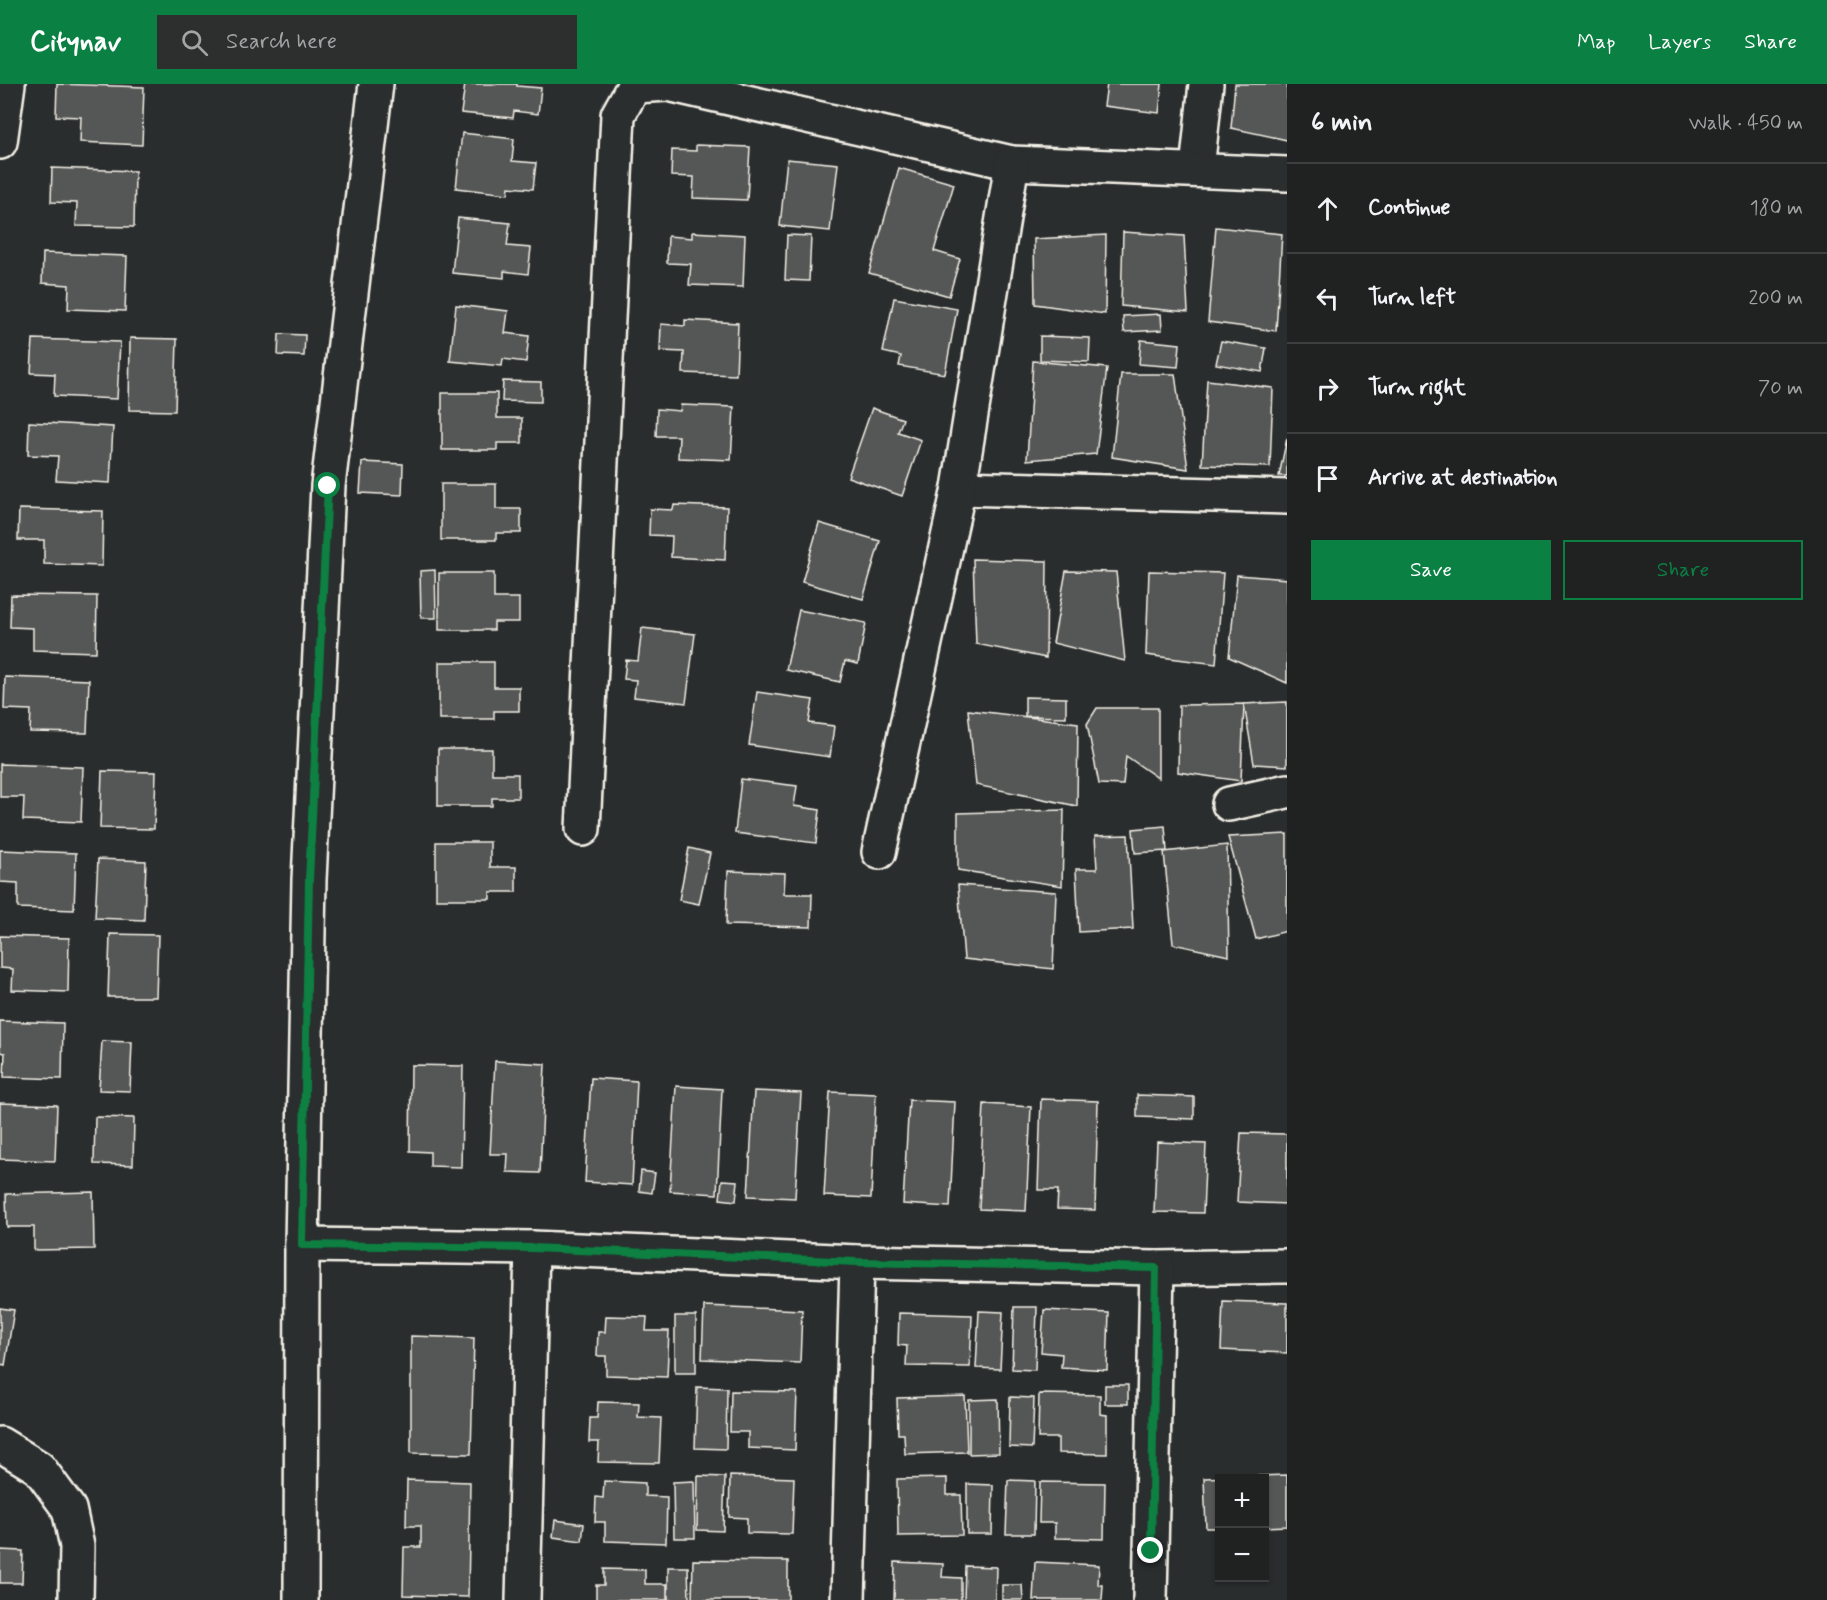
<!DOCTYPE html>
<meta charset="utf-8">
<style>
body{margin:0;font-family:Mynerve,sans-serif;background:#2d2f2f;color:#f1f3f6}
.controls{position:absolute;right:18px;bottom:18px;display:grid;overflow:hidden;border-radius:0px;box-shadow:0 2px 4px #0004}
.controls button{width:54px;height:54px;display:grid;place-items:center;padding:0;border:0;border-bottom:2px solid #3d3f40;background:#202222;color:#f1f3f6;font:30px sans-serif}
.stop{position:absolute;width:18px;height:18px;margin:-14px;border:4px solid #0b8043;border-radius:50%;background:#fff}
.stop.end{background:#0b8043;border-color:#fff;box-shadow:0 2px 6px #0008}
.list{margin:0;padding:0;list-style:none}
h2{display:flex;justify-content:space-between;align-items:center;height:78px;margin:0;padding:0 24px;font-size:26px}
h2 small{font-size:20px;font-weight:400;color:#a2a4a5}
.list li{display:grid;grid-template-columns:39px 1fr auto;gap:18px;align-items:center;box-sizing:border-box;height:90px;padding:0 24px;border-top:2px solid #3d3f40}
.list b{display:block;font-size:22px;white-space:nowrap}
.list em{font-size:20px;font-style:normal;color:#a2a4a5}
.actions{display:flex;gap:12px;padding:18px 24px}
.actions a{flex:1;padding:14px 0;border:2px solid #0b8043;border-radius:0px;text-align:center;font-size:21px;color:#0b8043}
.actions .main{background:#0b8043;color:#fff}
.icon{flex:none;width:33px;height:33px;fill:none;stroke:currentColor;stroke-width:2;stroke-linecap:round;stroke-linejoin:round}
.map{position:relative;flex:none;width:1287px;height:1516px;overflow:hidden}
header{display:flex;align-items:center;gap:36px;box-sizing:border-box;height:84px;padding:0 30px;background:#0b8043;color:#fff}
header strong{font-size:28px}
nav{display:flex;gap:33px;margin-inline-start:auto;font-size:21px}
.search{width:420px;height:54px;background:#2d2f2f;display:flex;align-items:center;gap:15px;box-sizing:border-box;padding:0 21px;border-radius:0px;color:#a2a4a5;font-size:22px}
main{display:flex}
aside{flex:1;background:#202222}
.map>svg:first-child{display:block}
.building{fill:#555756;stroke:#f4f1e8;stroke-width:1.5}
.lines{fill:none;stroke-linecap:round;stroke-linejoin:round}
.minor-casing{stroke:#f4f1e8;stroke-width:38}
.tertiary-casing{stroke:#f4f1e8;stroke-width:38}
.minor{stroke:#2a2d2e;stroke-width:33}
.tertiary{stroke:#2a2d2e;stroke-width:33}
.route{stroke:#0b8043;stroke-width:8}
</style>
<header>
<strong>Citynav</strong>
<div class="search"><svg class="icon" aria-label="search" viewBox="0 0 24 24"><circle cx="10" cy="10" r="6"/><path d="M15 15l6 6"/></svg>Search here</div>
<nav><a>Map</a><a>Layers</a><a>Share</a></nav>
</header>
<main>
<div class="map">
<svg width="1287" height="1516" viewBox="0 0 1287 1516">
<rect width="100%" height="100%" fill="#2a2d2e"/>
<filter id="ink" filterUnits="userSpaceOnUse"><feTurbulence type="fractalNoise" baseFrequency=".0167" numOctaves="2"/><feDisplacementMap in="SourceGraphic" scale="12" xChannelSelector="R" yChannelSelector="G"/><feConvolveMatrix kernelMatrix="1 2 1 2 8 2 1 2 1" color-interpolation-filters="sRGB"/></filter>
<g filter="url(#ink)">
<g class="building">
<path d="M57,0l87,3 -2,58 -62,-3 1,-25 -25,-1z"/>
<path d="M465,0h52v2l24,2 -3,26 -24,-3 -1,7 -52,-5z"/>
<path d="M1107,0h55l-3,29 -55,-7z"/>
<path d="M1235,0h52v56l-56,-12z"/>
<path d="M462,49l52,6 -2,22 24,2 -3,26 -24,-2 -1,7 -52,-6z"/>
<path d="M696,61l54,2 -3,53 -54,-2 1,-21 -23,-1 1,-26 24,1z"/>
<path d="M787,75l51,5 -8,67 -50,-5z"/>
<path d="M52,84l83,3 -1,56 -58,-1 1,-23 -26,-1z"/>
<path d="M899,84l55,16 -20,67 26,8 -11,37 -80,-23z"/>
<path d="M458,134l52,5 -3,23 24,2 -3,26 -24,-3v7l-52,-5z"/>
<path d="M1216,143l66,7 -6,97 -68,-9z"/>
<path d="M692,148l53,3 -2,52 -54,-2 2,-21 -24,-1 1,-27 24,2z"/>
<path d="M1123,148l61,4 4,76 -67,-6z"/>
<path d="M787,151l24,1 -2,45 -24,-1z"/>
<path d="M1106,151l-1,79 -70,-10 -1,-65z"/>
<path d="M43,169l84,3 -2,55 -57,-2 1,-24 -27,-2z"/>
<path d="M894,214l63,11 -12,65 -46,-8 2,-10 -18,-4z"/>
<path d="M456,221l52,6 -3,22 24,3 -3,26 -23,-3 -1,7 -52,-5z"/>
<path d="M1161,230l1,16 -38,2 -1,-16z"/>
<path d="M685,236l53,3 -2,52 -53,-2 1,-21 -24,-1 1,-27 24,2z"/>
<path d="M279,250l26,1 -1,21 -26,-1z"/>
<path d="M1040,252l50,2 -1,24 -49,-2z"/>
<path d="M130,254l47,1 -2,72 -46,-1z"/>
<path d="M33,255l87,3 -3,57 -63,-3 1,-22 -24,-1z"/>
<path d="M1141,256l39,4 -2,23 -39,-3z"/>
<path d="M1221,257l45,7 -4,24 -46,-8z"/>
<path d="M1033,277l74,7 -11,86 -69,6z"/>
<path d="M1121,290h54l13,95 -76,-12z"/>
<path d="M1207,296l66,8 -3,79 -68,-2z"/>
<path d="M503,297l38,1v20l-39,-1z"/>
<path d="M442,309h55v25h25v25h-25v7h-55z"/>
<path d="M681,321l53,2 -3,53 -53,-2 1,-22h-23l1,-27 23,2z"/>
<path d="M872,324l31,11 -5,13 23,8 -19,56 -54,-19z"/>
<path d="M29,338l84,5 -3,56 -54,-3 2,-24 -30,-1z"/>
<path d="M1287,354v38h-8z"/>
<path d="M362,378l41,2 -1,31 -42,-2z"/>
<path d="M441,400h55v25h25v24h-25v7h-55z"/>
<path d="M674,421l53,2 -2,53 -54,-3 1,-21 -23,-1 1,-26 23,1z"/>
<path d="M19,425l84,2 -1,55 -58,-2v-24h-26z"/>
<path d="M819,439l61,18 -17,58 -61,-17z"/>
<path d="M973,475l74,2 -1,97 -70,-14z"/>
<path d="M435,486l1,48h-15l-1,-47z"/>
<path d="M1066,487l50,1 9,89 -72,-18z"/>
<path d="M1149,487l74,2 -7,91 -70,-9z"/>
<path d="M439,489h55v25h25v24h-25v8h-55z"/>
<path d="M1237,491l50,4v104l-58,-26z"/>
<path d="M11,511l86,1 -1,56 -63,-2v-22l-23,-1z"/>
<path d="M799,526l67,13 -8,41 -13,-3 -5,21 -54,-12z"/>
<path d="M642,544l53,6 -9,69 -52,-6 2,-17 -12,-1 2,-19 12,1z"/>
<path d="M439,578h55v25h25v24h-25v8h-55z"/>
<path d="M5,593l84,3 -2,53 -57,-1 1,-22 -27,-1z"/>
<path d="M757,608l56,8 -4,23 25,3 -4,31 -81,-12z"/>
<path d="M1025,613l41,1v19l-41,-1z"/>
<path d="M1287,618v64l-33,-2 -10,-60z"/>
<path d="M1244,620l-3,77 -63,-9 1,-67z"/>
<path d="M1097,624h61v70l-32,-22 -3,29 -24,-1 -12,-60z"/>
<path d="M968,626l110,13 -1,83 -101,-21z"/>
<path d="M438,665h54v25h26v24h-26v8h-54z"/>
<path d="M0,680l83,3 -2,55 -58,-2 1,-23h-24z"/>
<path d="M102,687l54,1 -2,57 -54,-1z"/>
<path d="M741,695l56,7 -3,20 26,4 -4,33 -81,-10z"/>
<path d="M1064,726l-2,76 -104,-16v-57z"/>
<path d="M1165,742l2,25 -32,2 -2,-24z"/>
<path d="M1287,750v97l-31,8 -28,-102z"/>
<path d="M1128,751l5,94 -54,3 -3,-63h21l-2,-33z"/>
<path d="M436,758h54v25h26v25h-26v7h-54z"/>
<path d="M1227,761l2,111 -56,-12 -9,-92z"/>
<path d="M689,764l21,5 -11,51 -20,-4z"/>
<path d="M0,766l76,3 -2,57 -56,-2v-25l-18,-1z"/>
<path d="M98,775l48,2 -2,59 -49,-2z"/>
<path d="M728,787l57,2 -1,21h28l-1,33 -85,-2z"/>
<path d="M958,801l98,7 -3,77 -89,-10z"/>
<path d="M110,850l48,1 -2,62h-48z"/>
<path d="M0,852l69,2 -1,54 -56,-2 1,-21 -13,-1z"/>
<path d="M0,937l63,2 -1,56 -58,-2 1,-24 -5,-1z"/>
<path d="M102,957l30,1 -2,49 -31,-1z"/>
<path d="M495,977l50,3 -5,109 -33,-1 1,-18h-18z"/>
<path d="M411,981l52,1 -2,101 -31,-1v-14l-20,-1z"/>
<path d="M591,994l46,3 -5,104 -47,-3z"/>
<path d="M676,1002l46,3 -5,105 -47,-3z"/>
<path d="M754,1007l47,2 -6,105 -47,-2z"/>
<path d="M830,1008l46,2 -5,104 -47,-2z"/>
<path d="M1137,1011l57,2v22l-57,-2z"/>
<path d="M1041,1015l57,2 -3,109 -38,-1 1,-19h-20z"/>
<path d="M909,1016l46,2 -5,105 -47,-3z"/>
<path d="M0,1019l57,2 -2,56 -55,-2z"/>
<path d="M984,1020l47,3 -5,104 -47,-2z"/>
<path d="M95,1033l39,1 -1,47 -39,-1z"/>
<path d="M1241,1049l46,1v70l-50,-2z"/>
<path d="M1157,1058l49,2 -3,69 -49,-1z"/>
<path d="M641,1087l14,2 -3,20 -13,-2z"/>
<path d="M722,1096l16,1 -2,20 -16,-2z"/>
<path d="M93,1108l1,57 -60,1v-23h-27l-1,-33z"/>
<path d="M1223,1217l64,2v50l-66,-3z"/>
<path d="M704,1222l98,4 -2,53 -98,-4z"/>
<path d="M1014,1223h23l-2,63 -23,-1z"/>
<path d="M0,1224l14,2 -9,55 -5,-1z"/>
<path d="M1044,1226l65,3 -2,57 -46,-3 1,-13 -21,-2z"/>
<path d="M979,1227l24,1 -3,57 -24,-1z"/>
<path d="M899,1229l73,2 -2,52 -64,-1 1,-20 -9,-1z"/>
<path d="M606,1232l41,1 -1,14h23l-2,46 -61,-2v-19h-9l1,-24h7z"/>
<rect x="675" y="1232" width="21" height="57"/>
<path d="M411,1252l63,2 -3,116 -60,-1z"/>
<rect x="1105" y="1301" width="23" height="19"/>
<path d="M697,1303l30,1 -1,61 -31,-1z"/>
<path d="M731,1307l66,1 -2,58 -47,-2v-16h-18z"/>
<path d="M1039,1310l61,1v19l7,1v39l-49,-1v-15h-20z"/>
<path d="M965,1312l2,56 -62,2 -1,-20h-6l-1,-36z"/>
<path d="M1010,1313l24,1 -2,50 -23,-1z"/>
<path d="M998,1315l1,54 -30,1v-54z"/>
<path d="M598,1318l41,1 -1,14 23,1 -2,45 -61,-1 1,-20h-10l1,-24h7z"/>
<path d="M1287,1391v51l-23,1v-49h-44v50h-14l-2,-50z"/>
<path d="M698,1392l27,1 -2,54 -26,-1z"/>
<path d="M730,1392l64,2 -2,56 -45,-1v-15l-18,-1z"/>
<path d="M947,1394v17h14l1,40 -64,1 -1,-57z"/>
<path d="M407,1396l63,2 -2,115 -65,-2 1,-48h17v-21h-15z"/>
<path d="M1008,1396l27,1 -1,53h-28z"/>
<path d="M604,1397l41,2v13l22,1 -1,46 -61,-2v-19h-10l1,-25 7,1z"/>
<path d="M694,1397l1,57h-21l-1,-56z"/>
<path d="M1040,1398l65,1 -1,56 -49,-1v-15h-16z"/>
<path d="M967,1400l26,1 -1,49h-25z"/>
<path d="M555,1436l29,4 -2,17 -29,-4z"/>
<path d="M0,1466l23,1 -1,32h-22z"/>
<path d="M693,1476l95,1v39h-96z"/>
<path d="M895,1478l48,2 -1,13 19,1v22h-67z"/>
<path d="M1035,1478l64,3 -1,20h5l-1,15h-69z"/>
<path d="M965,1482l31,1 -1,33h-31z"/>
<path d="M668,1483h20l1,33h-21z"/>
<path d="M604,1485l41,1v14h22v16h-71v-15h8z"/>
<path d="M1002,1501h20l1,15h-21z"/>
</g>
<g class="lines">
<g class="minor-casing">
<g id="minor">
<path d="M0,58l8,-58"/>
<path d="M1197,86l9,-86"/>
<path d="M959,404l328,9"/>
<path d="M1229,720l58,-13"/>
<path d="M583,745l35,-714 16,-29 34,-2 344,79 275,11"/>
<path d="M879,768l80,-364 53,-325"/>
<path d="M302,1161l230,3 325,14 300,6 130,-2"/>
<path d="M0,1360l39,24 30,41 8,37 -1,54"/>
<path d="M523,1516l9,-352"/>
<path d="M848,1516l9,-338"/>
<path d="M1150,1516l7,-332"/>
</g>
</g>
<g class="tertiary-casing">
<path id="tertiary" d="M301,1516l1,-355 7,-365 19,-394 48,-402"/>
</g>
<use href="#minor" class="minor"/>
<use href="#tertiary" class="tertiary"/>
</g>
</g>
<g class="lines" filter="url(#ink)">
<path class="route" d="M328,402l-19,394 -7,365 230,3 325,14 299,6 -5,283"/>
</g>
</svg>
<div class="controls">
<button>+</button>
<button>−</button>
</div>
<div class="stop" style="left:328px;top:402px"></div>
<div class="stop end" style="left:1151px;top:1467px"></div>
</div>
<aside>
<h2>6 min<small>Walk · 450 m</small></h2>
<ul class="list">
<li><svg class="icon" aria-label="ahead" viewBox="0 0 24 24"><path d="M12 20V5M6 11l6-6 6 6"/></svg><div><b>Continue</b></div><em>180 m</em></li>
<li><svg class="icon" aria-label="left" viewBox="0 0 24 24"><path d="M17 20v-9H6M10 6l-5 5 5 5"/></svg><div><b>Turn left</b></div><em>200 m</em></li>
<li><svg class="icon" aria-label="right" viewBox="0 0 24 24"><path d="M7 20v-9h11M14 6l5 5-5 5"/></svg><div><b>Turn right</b></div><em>70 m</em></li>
<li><svg class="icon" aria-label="arrive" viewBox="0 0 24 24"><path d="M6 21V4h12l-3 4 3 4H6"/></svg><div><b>Arrive at destination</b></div></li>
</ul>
<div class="actions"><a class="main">Save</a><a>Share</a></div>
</aside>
</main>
